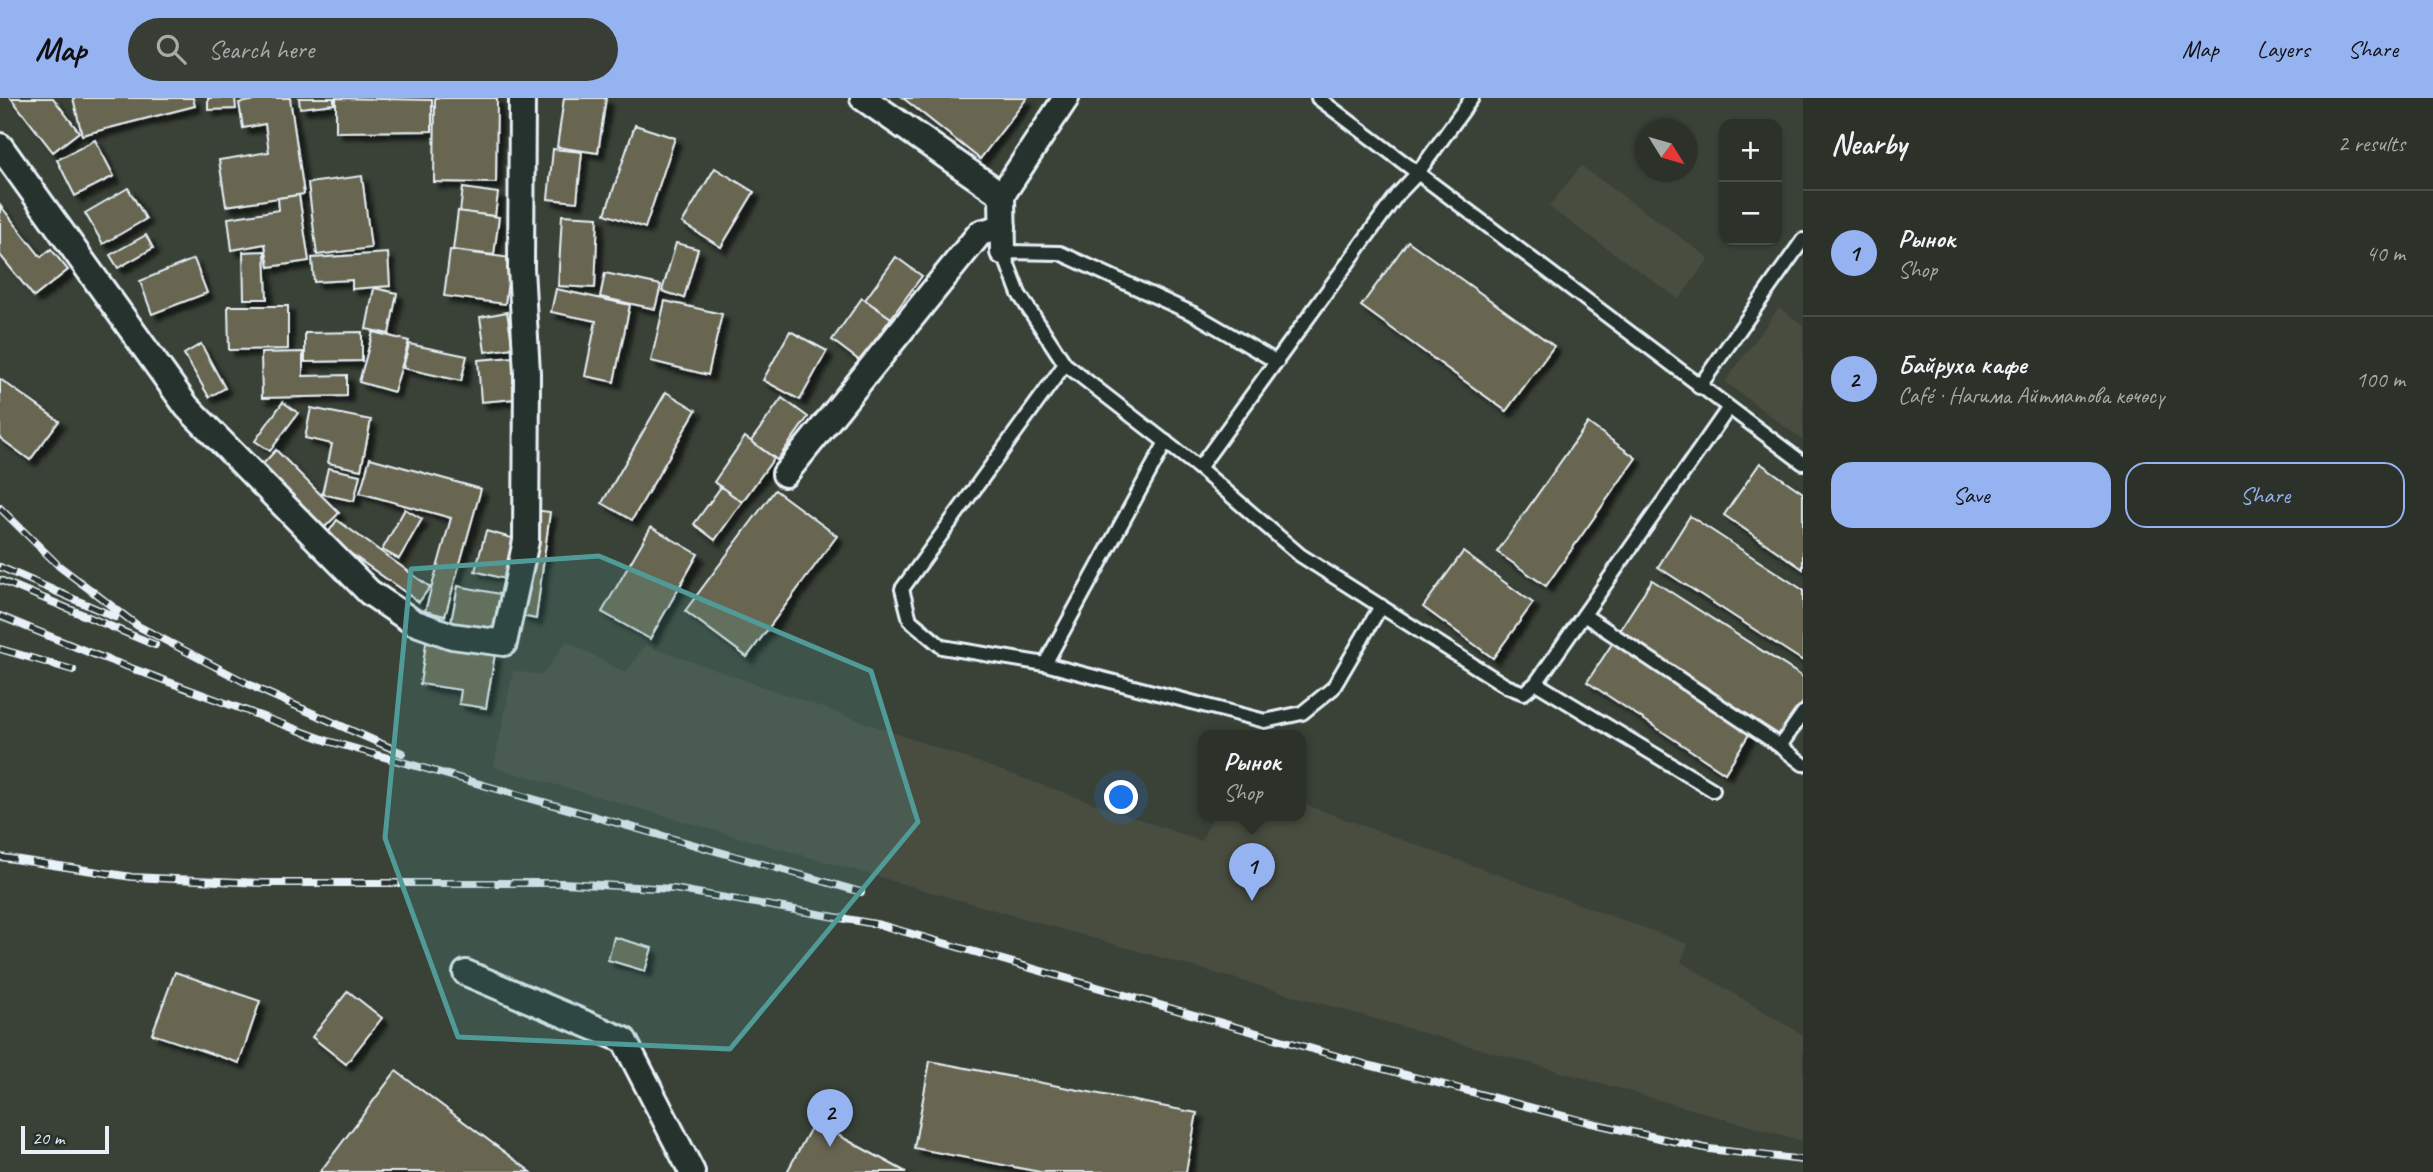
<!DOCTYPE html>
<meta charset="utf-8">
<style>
body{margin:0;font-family:Caveat,sans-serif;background:#383e36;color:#f1f3f6}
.controls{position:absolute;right:21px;top:21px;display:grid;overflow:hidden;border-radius:14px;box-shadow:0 2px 5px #0004}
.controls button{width:63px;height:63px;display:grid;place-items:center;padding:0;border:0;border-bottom:2px solid #484d47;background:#2c322a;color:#f1f3f6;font:35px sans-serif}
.compass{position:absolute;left:1635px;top:21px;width:63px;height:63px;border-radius:50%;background:#2c322a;box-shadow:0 2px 5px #0004;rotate:127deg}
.scale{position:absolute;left:21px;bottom:18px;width:88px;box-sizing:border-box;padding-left:7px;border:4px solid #e8f1f8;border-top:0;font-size:19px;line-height:24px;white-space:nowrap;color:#e8f1f8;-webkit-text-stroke:5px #26332d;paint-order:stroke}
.you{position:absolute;left:1122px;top:700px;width:24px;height:24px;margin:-18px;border:5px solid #fff;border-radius:50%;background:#1a73e8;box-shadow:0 0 0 10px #1a73e833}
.badge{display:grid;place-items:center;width:46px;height:46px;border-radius:50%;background:#95b2f1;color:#111;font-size:23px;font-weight:700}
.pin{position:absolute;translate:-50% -58px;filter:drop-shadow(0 2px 4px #0008)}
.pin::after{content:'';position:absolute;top:37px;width:24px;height:21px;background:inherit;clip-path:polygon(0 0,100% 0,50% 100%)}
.popup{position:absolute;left:1198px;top:632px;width:108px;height:91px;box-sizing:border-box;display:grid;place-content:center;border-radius:14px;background:#2c322a;filter:drop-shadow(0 2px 5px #0005);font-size:23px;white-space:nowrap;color:#a6aaa8}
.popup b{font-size:26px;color:#f1f3f6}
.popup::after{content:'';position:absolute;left:50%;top:100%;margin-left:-14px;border:14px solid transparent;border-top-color:#2c322a}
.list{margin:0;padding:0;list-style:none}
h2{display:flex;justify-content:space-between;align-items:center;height:91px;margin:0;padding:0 28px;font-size:30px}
h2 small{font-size:23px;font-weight:400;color:#a6aaa8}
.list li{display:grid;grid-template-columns:46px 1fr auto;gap:21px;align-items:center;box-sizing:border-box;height:126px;padding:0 28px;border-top:2px solid #484d47}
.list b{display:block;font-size:26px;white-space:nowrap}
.list p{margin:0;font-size:23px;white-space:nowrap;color:#a6aaa8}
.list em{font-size:23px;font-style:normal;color:#a6aaa8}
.actions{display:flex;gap:14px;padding:21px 28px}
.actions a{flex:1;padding:16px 0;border:2px solid #95b2f1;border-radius:21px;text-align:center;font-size:24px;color:#95b2f1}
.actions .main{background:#95b2f1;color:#111}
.icon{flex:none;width:38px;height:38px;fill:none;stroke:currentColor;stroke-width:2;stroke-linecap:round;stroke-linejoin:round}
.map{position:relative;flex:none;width:1803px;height:1074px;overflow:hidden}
header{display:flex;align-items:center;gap:42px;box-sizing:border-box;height:98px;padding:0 35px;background:#95b2f1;color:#111}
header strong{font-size:33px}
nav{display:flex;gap:38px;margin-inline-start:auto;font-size:24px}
.search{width:490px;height:63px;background:#383e36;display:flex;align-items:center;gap:18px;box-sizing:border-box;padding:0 24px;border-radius:38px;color:#a6aaa8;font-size:26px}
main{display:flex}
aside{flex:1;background:#2c322a}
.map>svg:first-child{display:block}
.built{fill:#484d40}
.building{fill:#676651;stroke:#e8f1f8;stroke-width:2;filter:url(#shadow)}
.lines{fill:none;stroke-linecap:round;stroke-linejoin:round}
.lane-casing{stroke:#e8f1f8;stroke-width:18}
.street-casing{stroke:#e8f1f8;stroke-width:30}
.lane{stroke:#26332d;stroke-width:12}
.street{stroke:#26332d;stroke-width:24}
.rail-casing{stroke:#e8f1f8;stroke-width:8}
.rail{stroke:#26332d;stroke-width:5;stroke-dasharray:16;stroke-linecap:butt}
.marked{fill:#509b97;fill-opacity:0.2;stroke:#509b97;stroke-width:5;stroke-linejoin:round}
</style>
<header>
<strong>Map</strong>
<div class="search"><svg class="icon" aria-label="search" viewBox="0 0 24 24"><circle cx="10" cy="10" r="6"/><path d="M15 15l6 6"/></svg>Search here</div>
<nav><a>Map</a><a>Layers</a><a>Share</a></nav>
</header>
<main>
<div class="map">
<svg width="1803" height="1074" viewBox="0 0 1803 1074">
<defs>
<filter id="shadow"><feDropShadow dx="6" dy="6" stdDeviation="2" flood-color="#0009"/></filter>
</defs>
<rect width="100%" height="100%" fill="#3a4238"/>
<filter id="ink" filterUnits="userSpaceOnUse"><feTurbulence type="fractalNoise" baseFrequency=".0143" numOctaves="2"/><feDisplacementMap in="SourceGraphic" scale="14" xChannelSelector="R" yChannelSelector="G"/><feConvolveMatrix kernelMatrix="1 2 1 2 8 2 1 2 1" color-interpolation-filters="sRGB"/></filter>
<g filter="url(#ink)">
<g class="built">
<path d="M1581,68l128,92 -30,41 -130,-92z"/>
<path d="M1779,210l24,17v115l-78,-58z"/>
<path d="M567,543l59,32 19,-28 556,196 13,-26h87v-12l387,141 -7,18 122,73v106l-1309,-374 19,-96 29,4z"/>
</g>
<g class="building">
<path d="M11,0h42l26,34 -26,20z"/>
<path d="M73,0h120l2,8 -113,29z"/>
<path d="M208,0h27l1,11 -28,1z"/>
<path d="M270,0h20l14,96 -78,12 -7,-46 50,-8 -4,-28 -22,4 -4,-25z"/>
<path d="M299,0h35v6l-34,4z"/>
<path d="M336,0l96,2v31l-96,1z"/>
<path d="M435,0h62l-1,85 -62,-1z"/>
<path d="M564,0h42l-8,55 -41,-6z"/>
<path d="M903,0h124l-47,61z"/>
<path d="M635,27l40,13 -30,90 -40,-14z"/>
<path d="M95,42l19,36 -39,20 -18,-36z"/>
<path d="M553,51l29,3 -5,50 -29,-3z"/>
<path d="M715,70l39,24 -33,55 -39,-24z"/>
<path d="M362,78l9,72 -54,7 -9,-72z"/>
<path d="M128,90l18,31 -43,25 -18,-31z"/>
<path d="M463,90l35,5 -3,23 -35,-4z"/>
<path d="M299,97l10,66 -40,6 -4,-23 -33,6 -4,-32 51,-8 -1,-12z"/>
<path d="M0,107l41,52 10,-8 17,21 -34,27 -34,-42z"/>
<path d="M458,113l41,6 -5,38 -41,-5z"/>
<path d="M562,117l36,2 -3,71 -37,-2z"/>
<path d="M146,137l7,13 -35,20 -8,-13z"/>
<path d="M1408,143l146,105 -48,65 -145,-105z"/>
<path d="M676,145l22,6 -14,49 -22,-7z"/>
<path d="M450,152l61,8 -6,46 -61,-8z"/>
<path d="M265,153l2,48h-23l-1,-47z"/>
<path d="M388,155l2,33 -38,3v-9l-38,2 -2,-24z"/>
<path d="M896,159l26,19 -31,42 -26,-18z"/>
<path d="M194,161l13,34 -55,21 -12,-33z"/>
<path d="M605,175l56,12 -6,24 -55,-12z"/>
<path d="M374,190l23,5 -8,41 -23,-5z"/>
<path d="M556,191l74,16 -16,77 -29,-6 11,-55 -45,-9z"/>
<path d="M862,200l29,20 -31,43 -28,-21z"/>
<path d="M665,203l57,13 -14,61 -57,-14z"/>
<path d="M228,208h60v43l-59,1z"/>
<path d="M507,214l6,36 -28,4 -5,-35z"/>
<path d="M790,233l37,20 -27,49 -37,-20z"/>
<path d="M362,234v29l-57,1v-29z"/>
<path d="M373,234l36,9 -15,51 -35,-10z"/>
<path d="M201,246l24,44 -16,9 -25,-43z"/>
<path d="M409,246l58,12 -6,25 -58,-13z"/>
<path d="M303,254v24l44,-1v21l-85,2 -1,-45z"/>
<path d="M513,259l2,42 -34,3 -3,-42z"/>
<path d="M0,281l59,42 -29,39 -30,-22z"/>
<path d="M666,294l30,18 -64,110 -30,-17z"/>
<path d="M782,300l26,19 -31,43 -26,-19z"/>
<path d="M283,304l15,11 -28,38 -15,-10z"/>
<path d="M311,310l60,12 -10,50 -33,-7 4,-19 -27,-6z"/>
<path d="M1588,325l48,35 -90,128 -49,-34z"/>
<path d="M745,339l29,21 -32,44 -28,-20z"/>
<path d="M276,352l63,63 -17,17 -62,-63z"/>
<path d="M370,360l111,31 -36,127 -20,-5 26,-93 -91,-25z"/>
<path d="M1760,365l43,30v76l-79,-54z"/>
<path d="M328,370l32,7 -6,26 -32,-7z"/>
<path d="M721,389l21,15 -27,38 -21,-16z"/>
<path d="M775,392l62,46 -90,121 -62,-46z"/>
<path d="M405,411l17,10 -23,40 -17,-9z"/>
<path d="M534,412l16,2 -14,107 -15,-3z"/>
<path d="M1690,418l113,74v71l-145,-94z"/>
<path d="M337,422l93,67 -11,15 -93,-66z"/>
<path d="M651,429l47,27 -48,85 -48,-27z"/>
<path d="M486,433l37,10 -11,40 -37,-10z"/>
<path d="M1463,454l70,51 -40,55 -70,-51z"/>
<path d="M1652,482l151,97v25l-22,34 -162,-105z"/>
<path d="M458,488l42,8 -7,36 -42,-8z"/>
<path d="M1614,543l137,90 -26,42 -138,-91z"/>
<path d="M426,545l69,11 -9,54 -27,-4 2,-14 -41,-6z"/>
<path d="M614,839l38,11 -7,23 -37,-11z"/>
<path d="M175,874l85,29 -21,62 -87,-29z"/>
<path d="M348,893l34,27 -36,46 -34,-27z"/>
<path d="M930,963l267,52 -11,59h-146l-126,-24z"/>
<path d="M396,973l135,101h-211z"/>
<path d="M814,1024l92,50h-119z"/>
</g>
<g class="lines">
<g class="lane-casing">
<g id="lane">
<path d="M1318,0l485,365"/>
<path d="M1277,264l-81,-47 -136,-62 -57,-1 16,42 46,70 134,104 101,87 206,131 18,7 12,-10 192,-274"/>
<path d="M1065,266l-163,225 8,31 32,27 103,17 220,57 37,-8 31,-25 48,-82"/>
<path d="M1699,289l104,-147"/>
<path d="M1199,370l198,-273 20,-21 55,-76"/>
<path d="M1584,517l196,131 23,-33"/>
<path d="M1045,566l121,-222"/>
<path d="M1536,585l177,107"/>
<path d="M1780,648l23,18"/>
</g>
</g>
<g class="street-casing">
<g id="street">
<path d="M863,0l139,97"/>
<path d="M0,48l187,261 182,185 44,30 39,14 52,7 22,-102 1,-168 -6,-105 1,-170"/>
<path d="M1003,154l-1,-57 64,-97"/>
<path d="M785,376l195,-241 23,-6"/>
<path d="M466,875l158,67 68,132"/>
</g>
</g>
<use href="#lane" class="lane"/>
<use href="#street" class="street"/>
<g class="rail-casing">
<g id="rail">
<path d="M0,410l59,58 79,60 120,63 144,64"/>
<path d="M0,469l115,50"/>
<path d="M0,482l155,65"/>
<path d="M0,518l93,38 235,87 533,151"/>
<path d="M0,551l73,21"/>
<path d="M0,759l132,20 129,6h302l111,6 207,36 487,140 219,57 122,27 94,11"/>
</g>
</g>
<use href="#rail" class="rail"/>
</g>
</g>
<path class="marked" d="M599,458l272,115 47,151 -188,227 -272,-12 -73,-199 26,-269z"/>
</svg>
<div class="controls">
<button>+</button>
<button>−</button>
</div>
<svg class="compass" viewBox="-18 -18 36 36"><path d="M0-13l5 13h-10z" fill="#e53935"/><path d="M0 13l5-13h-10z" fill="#a6aaa8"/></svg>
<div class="scale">20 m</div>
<div class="you"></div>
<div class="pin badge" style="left:1252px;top:803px">1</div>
<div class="popup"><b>Рынок</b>Shop</div>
<div class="pin badge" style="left:830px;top:1049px">2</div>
</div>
<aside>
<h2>Nearby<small>2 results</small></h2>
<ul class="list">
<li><span class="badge">1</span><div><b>Рынок</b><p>Shop</p></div><em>40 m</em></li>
<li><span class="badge">2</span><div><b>Байруха кафе</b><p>Café · Нагима Айтматова көчөсү</p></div><em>100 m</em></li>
</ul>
<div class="actions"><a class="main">Save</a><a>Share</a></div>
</aside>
</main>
